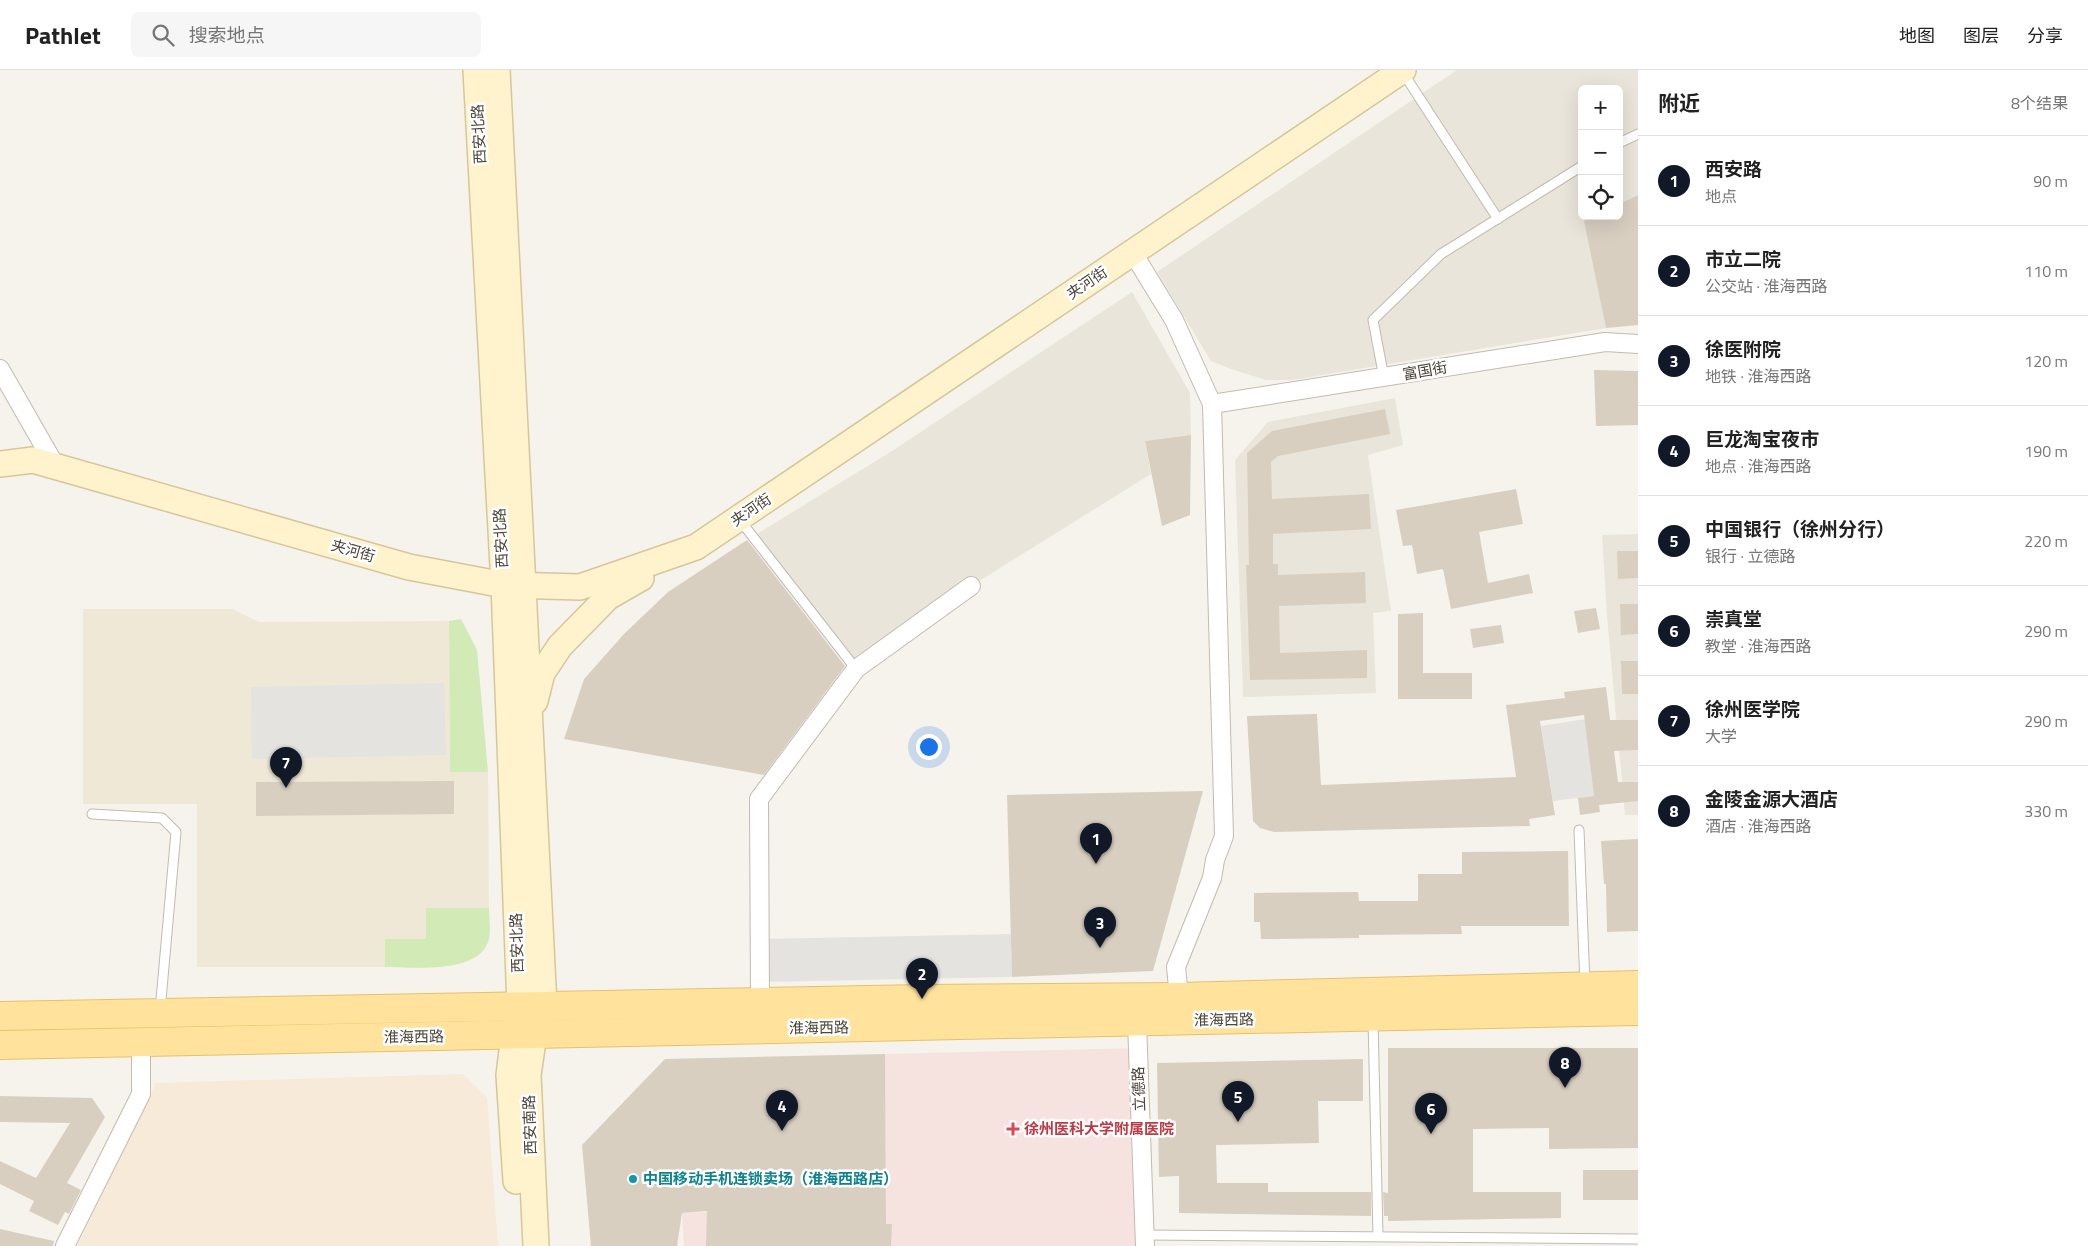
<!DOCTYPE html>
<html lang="zh">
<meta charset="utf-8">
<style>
body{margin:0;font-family:"Titillium Web","Noto Sans SC",sans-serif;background:#f6f6f6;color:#222}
.controls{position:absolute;right:15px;top:15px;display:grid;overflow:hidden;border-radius:8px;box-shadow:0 5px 20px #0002}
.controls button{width:45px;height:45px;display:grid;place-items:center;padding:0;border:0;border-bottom:1px solid #e0e0e0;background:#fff;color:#222;font:25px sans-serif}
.you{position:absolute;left:928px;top:676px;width:18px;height:18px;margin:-12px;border:4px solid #fff;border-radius:50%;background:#1a73e8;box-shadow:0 0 0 8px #1a73e833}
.badge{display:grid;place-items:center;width:32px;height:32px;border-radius:50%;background:#111827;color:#fff;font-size:16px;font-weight:700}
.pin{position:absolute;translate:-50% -41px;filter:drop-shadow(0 1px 2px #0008)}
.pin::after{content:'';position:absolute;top:26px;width:18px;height:15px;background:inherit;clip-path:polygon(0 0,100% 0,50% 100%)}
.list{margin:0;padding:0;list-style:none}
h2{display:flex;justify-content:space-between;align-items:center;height:65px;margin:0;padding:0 20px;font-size:21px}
h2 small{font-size:16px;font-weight:400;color:#767676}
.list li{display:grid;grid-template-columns:32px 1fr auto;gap:15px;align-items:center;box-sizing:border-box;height:90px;padding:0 20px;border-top:1px solid #e0e0e0}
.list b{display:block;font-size:19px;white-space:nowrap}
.list p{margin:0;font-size:16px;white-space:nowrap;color:#767676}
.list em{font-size:16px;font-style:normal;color:#767676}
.icon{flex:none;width:28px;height:28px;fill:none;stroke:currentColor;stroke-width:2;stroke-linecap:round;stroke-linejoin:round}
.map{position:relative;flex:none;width:1638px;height:1176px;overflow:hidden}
header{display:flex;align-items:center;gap:30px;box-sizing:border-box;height:70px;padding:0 25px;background:#fff;border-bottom:1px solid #e0e0e0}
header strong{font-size:24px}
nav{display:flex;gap:28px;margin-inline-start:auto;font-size:18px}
.search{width:350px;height:45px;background:#f6f6f6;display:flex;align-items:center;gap:12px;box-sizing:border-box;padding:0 18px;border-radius:8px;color:#767676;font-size:19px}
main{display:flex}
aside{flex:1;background:#fff}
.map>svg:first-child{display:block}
.residential{fill:#eae5da}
.commercial{fill:#f7ead8}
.education{fill:#efe8d6}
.medical{fill:#f6e3e0}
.green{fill:#d2eab5}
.parking{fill:#e5e3e0}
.building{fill:#d8cfc1}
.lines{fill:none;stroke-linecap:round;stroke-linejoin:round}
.lane-casing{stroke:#c2bbae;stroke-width:11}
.street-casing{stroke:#c2bbae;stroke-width:20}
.secondary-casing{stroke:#d6c79b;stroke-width:28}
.primary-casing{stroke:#e6c16a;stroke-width:30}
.lane{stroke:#fff;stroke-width:9}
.street{stroke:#fff;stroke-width:18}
.secondary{stroke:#fff3cd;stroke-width:25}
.primary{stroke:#ffe39c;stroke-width:28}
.health-dot{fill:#e0444e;stroke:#fff;stroke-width:2}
.culture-dot{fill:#0f9aa8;stroke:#fff;stroke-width:2}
.labels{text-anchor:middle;stroke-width:5;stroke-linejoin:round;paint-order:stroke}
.street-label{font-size:15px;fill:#4b4439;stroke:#fff}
.health-label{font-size:15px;font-weight:bold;fill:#be3a42;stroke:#fff;text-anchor:start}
.culture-label{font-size:15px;font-weight:bold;fill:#0d838f;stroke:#fff;text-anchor:start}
</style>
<header>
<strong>Pathlet</strong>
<div class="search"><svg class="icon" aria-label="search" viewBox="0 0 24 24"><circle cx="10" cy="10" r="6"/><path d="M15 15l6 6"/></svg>搜索地点</div>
<nav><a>地图</a><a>图层</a><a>分享</a></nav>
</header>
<main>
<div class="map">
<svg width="1638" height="1176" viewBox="0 0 1638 1176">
<rect width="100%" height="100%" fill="#f6f3ec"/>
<g class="residential">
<path d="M1457,0h181v125l-19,9v-115h-37v127h12l-9,5 21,107 -314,52h-26l-35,-11 -20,-8 -54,-89z"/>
<path d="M1132,222l58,101 1,42 -46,6 6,33 -180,112 -115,83 -104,-132 140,-86z"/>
<path d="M1395,328l8,47 -35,10 23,156 -18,2 3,80 -133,4 -8,-237 33,-38z"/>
<path d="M1638,464v281h-13l-18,-199 -5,-81z"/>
</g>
<path class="commercial" d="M463,1004l24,24 11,148h-421l79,-163z"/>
<path class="education" d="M83,539h149l27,13 190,-1 1,151h38l1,136h-63v31h-41v28h-188v-163h-114z"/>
<path class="medical" d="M1138,978l6,198h-460l-2,-33 204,-10 -1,-149z"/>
<g class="green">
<path d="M461,549l16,31 11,122h-38l-1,-151z"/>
<path d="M426,838h63c0,9 2,22 0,31 -9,36 -76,28 -104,28v-28h41z"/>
</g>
<g class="parking">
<path d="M444,613l2,72 -194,4 -1,-72z"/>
<path d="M1585,649l9,77 -41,5 -12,-75z"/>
<path d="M1011,864l1,43 -251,5 -1,-43z"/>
</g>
<g class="building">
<path d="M1638,125v130l-32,3 -22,-107 10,-5h25v-12z"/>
<path d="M1594,300l44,1v54l-42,1z"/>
<path d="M1385,339l5,25 -112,22 -7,6 1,37 97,-5 2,35 -98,5v30h5v11l87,-3 1,31 -87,3 1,47 87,-3v28l-117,2 -4,-115h3l-2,-112 25,-22z"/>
<path d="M1191,365l-1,80 -28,11 -17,-85z"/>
<path d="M1516,419l7,35 -44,8 9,51 41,-9 4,19 -82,16 -8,-40 -26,5 -5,-29 -9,1 -7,-36z"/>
<path d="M747,470l98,126 -81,109 -200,-36 20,-60 40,-45 44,-42z"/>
<path d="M1617,481h21v27l-20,1z"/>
<path d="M1620,534h18v30l-17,1z"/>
<path d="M1596,538l4,21 -22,4 -4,-22z"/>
<path d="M1423,543v60h49v26h-74v-85z"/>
<path d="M1501,555l3,18 -31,5 -3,-19z"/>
<path d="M1621,591h17v33h-16z"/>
<path d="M1606,617l4,33h28v30l-24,1 4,31h20v19l-39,4 1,7 -20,3 -2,-17 16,-2 -10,-81 -44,6 15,94 -26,4 1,7 -256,6 -14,-4 -7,-7 -6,-105 70,-2 4,71 195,-8 -10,-72 59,-7 -1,-6z"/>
<path d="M454,711v33l-198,2v-34z"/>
<path d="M1203,721l-50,180 -141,6 -5,-182z"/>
<path d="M1638,769v92l-31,1 -1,-48h-2l-3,-43z"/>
<path d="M1568,781l1,75h-108l1,8 -103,1v3l-98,1 -1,-17h-6v-29l104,-1 1,9h59v-27h44v-22z"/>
<path d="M1388,978h250v100l-89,1v-21l-76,1v63h88v26l-173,3v-5h-4l-1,-24 5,1z"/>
<path d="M885,984l1,170h6l-1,22h-185l1,-35 -25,2 -5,33h-86l-9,-101 83,-86z"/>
<path d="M1363,989v42h-45l1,42 -103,2 1,38h51v9h103v24l-192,-3v-37l-20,1 -2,-114z"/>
<path d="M0,1026l92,2 13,19 -38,66 14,7 -12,24 -4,-2 -7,13 -29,-14 5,-10 -34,-17v-23l36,17 34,-55 -70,-1z"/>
<rect x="1583" y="1100" width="55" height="30"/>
<path d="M0,1159l54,12 -1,5h-53z"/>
</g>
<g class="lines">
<g class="lane-casing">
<g id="lane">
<path d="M1402,1l96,148"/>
<path d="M1619,73l19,-9"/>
<path d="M1384,308l-11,-58 68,-66 141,-88"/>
<path d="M739,449l117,150"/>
<path d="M92,744l70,4 14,14 -16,179"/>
<path d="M1579,760l6,155"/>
<path d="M1373,950l5,216"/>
<path d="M1145,1165l493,4"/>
</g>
</g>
<g class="street-casing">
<g id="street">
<path d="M1133,183l41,67 38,84 12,432 -9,24 -3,18 -36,89 3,30"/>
<path d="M0,299l56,98"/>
<path d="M1212,334l393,-62 33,2"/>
<path d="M760,932l-1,-203 97,-130 115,-83"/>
<path d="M1137,952l8,224"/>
<path d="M65,1176l76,-152v-52"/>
</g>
</g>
<g class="secondary-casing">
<g id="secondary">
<path d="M476,0l28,515 16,422 -6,28 -5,40 7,106"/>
<path d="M497,0l47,936 -10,28 -6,41 8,171"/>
<path d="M0,394l33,-4 376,107 95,18 76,2 116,-40 707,-477"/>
<path d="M535,631l7,-28 18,-27 48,-49 33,-19"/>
</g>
</g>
<g class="primary-casing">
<g id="primary">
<path d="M0,946l922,-17 257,-2 459,-12"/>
<path d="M0,975l1638,-34"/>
</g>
</g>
<use href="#lane" class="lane"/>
<use href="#street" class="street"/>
<use href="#secondary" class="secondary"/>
<use href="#primary" class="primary"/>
</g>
<path class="health-dot" d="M1010.5 1051.5h5v5h5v5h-5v5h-5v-5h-5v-5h5z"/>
<circle class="culture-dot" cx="633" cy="1109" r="5"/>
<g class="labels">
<g class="street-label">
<text transform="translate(479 64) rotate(-93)" y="5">西安北路</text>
<text transform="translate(1087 213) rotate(-34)" y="5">夹河街</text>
<text transform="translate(1425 301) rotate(-10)" y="5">富国街</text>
<text transform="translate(751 440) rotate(-34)" y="5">夹河街</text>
<text transform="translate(501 468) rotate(-93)" y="5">西安北路</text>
<text transform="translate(353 481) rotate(16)" y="5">夹河街</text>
<text transform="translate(517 873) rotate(-92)" y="5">西安北路</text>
<text transform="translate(1224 950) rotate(-1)" y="5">淮海西路</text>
<text transform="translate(819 958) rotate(-1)" y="5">淮海西路</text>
<text transform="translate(414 967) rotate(-1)" y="5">淮海西路</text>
<text transform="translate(1139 1019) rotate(-92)" y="5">立德路</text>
<text transform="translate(530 1055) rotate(-92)" y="5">西安南路</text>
</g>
<g class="health-label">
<text x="1024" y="1064">徐州医科大学附属医院</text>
</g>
<g class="culture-label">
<text x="643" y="1114">中国移动手机连锁卖场（淮海西路店）</text>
</g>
</g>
</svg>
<div class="controls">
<button>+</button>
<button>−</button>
<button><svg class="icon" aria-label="locate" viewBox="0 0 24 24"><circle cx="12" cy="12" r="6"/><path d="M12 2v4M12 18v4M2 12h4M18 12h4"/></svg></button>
</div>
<div class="you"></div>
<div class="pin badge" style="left:1096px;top:794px">1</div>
<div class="pin badge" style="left:922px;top:929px">2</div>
<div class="pin badge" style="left:1100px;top:878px">3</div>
<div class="pin badge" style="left:782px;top:1061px">4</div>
<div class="pin badge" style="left:1238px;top:1052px">5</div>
<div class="pin badge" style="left:1431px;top:1064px">6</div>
<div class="pin badge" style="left:286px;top:718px">7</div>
<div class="pin badge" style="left:1565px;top:1018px">8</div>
</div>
<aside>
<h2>附近<small>8个结果</small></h2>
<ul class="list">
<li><span class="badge">1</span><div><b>西安路</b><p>地点</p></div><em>90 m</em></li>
<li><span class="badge">2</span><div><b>市立二院</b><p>公交站 · 淮海西路</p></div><em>110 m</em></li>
<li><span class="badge">3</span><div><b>徐医附院</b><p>地铁 · 淮海西路</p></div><em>120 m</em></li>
<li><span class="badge">4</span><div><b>巨龙淘宝夜市</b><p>地点 · 淮海西路</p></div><em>190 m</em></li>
<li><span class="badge">5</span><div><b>中国银行（徐州分行）</b><p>银行 · 立德路</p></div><em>220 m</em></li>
<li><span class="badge">6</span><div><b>崇真堂</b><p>教堂 · 淮海西路</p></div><em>290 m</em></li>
<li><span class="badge">7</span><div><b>徐州医学院</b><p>大学</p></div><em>290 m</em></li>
<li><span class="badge">8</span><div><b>金陵金源大酒店</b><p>酒店 · 淮海西路</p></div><em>330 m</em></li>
</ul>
</aside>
</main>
